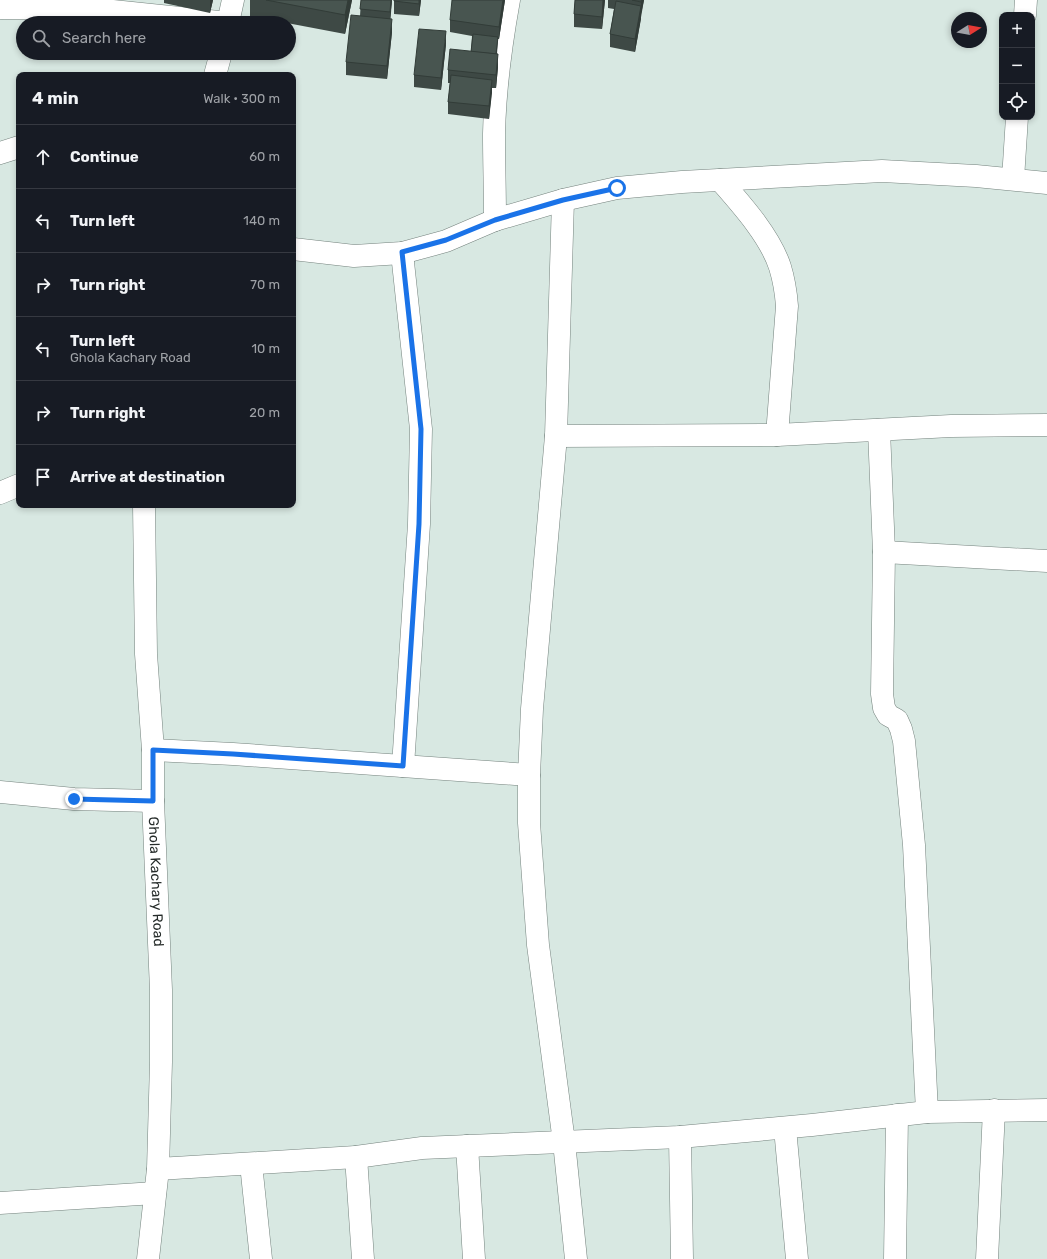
<!DOCTYPE html>
<meta charset="utf-8">
<style>
body{margin:0;font-family:Rubik,sans-serif;background:#20242c;color:#f1f3f6}
.controls{position:absolute;right:12px;top:12px;display:grid;overflow:hidden;border-radius:8px;box-shadow:0 2px 6px #0003}
.controls button{width:36px;height:36px;display:grid;place-items:center;padding:0;border:0;border-bottom:1px solid #363941;background:#171b24;color:#f1f3f6;font:20px sans-serif}
.compass{position:absolute;left:951px;top:12px;width:36px;height:36px;border-radius:50%;background:#171b24;box-shadow:0 2px 6px #0003;rotate:79deg}
.stop{position:absolute;width:12px;height:12px;margin:-9px;border:3px solid #1a73e8;border-radius:50%;background:#fff}
.stop.end{background:#1a73e8;border-color:#fff;box-shadow:0 1px 4px #0008}
.list{margin:0;padding:0;list-style:none}
h2{display:flex;justify-content:space-between;align-items:center;height:52px;margin:0;padding:0 16px;font-size:17px}
h2 small{font-size:13px;font-weight:400;color:#9ea1a6}
.list li{display:grid;grid-template-columns:26px 1fr auto;gap:12px;align-items:center;box-sizing:border-box;height:64px;padding:0 16px;border-top:1px solid #363941}
.list b{display:block;font-size:15px;white-space:nowrap}
.list p{margin:0;font-size:13px;white-space:nowrap;color:#9ea1a6}
.list em{font-size:13px;font-style:normal;color:#9ea1a6}
.icon{flex:none;width:22px;height:22px;fill:none;stroke:currentColor;stroke-width:2;stroke-linecap:round;stroke-linejoin:round}
.map{position:relative;flex:none;width:1047px;height:1259px;overflow:hidden}
.search{position:absolute;background:#171b24;box-shadow:0 2px 6px #0003;left:16px;top:16px;width:280px;height:44px;display:flex;align-items:center;gap:10px;box-sizing:border-box;padding:0 14px;border-radius:22px;color:#9ea1a6;font-size:15px}
.panel{position:absolute;background:#171b24;box-shadow:0 2px 6px #0003;left:16px;top:72px;width:280px;height:436px;border-radius:8px}
.map>svg:first-child{display:block}
.lines{fill:none;stroke-linecap:round;stroke-linejoin:round}
.minor-casing{stroke:#74827d;stroke-width:23}
.minor{stroke:#fff;stroke-width:22}
.wall{fill:#3e4945}
.shaded-wall{fill:#323c38}
.building{fill:#485550;stroke:#323c38}
.route{stroke:#1a73e8;stroke-width:5}
.labels{text-anchor:middle;stroke-width:4;stroke-linejoin:round;paint-order:stroke}
.street-label{font-size:14px;fill:#262c2a;stroke:#e6f5ef}
</style>
<div class="map">
<svg width="1047" height="1259" viewBox="0 0 1047 1259">
<rect width="100%" height="100%" fill="#d8e8e2"/>
<g class="lines">
<g class="minor-casing">
<g id="minor">
<path d="M0,8l94,1 134,14"/>
<path d="M1025,15l1,-15"/>
<path d="M228,23l5,-23"/>
<path d="M215,75l6,-22"/>
<path d="M0,153l19,-6"/>
<path d="M1013,179l4,-62"/>
<path d="M720,180c21,24 50,56 60,87 4,13 6,26 7,39l-10,129"/>
<path d="M563,200l-7,236 -24,273 -3,66v48l9,122 26,197 12,117"/>
<path d="M495,220c0,-29 -1,-58 -1,-86 1,-45 7,-90 15,-134"/>
<path d="M293,249l61,7 48,-3 44,-12 49,-21 68,-20 54,-12 65,-6 200,-11 94,5 71,7"/>
<path d="M402,253l19,176 -2,95 -16,242"/>
<path d="M879,430l5,122 -2,142 2,14 4,7 9,5 4,9 3,12 10,104 13,267"/>
<path d="M556,436l221,-1 174,-9 96,-1"/>
<path d="M0,493l19,-8"/>
<path id="s1" d="M144,505l2,149 7,96v51l8,189v72l-3,107 -10,90"/>
<path d="M884,552l163,9"/>
<path d="M153,750l80,4 296,21"/>
<path d="M0,792l74,7 79,2"/>
<path d="M785,1128l12,131"/>
<path d="M680,1137l2,122"/>
<path d="M467,1146l7,113"/>
<path d="M356,1157l7,102"/>
<path d="M251,1164l10,95"/>
<path d="M158,1169l198,-12 66,-9 258,-11 132,-12 115,-13 120,-2"/>
<path d="M0,1203l155,-10"/>
<path d="M895,1259l2,-144"/>
<path d="M987,1259l7,-149"/>
</g>
</g>
<use href="#minor" class="minor"/>
</g>
<g class="wall">
<path d="M164,0h49l-3,13 -46,-10z"/>
<path d="M250,0h102l-7,34 -95,-18z"/>
<path d="M361,0h31l-2,19 2,13 -5,47 -41,-4v-13l14,-46z"/>
<path d="M394,0h27l-2,16 -25,-2z"/>
<path d="M505,0l-6,39h-1l-1,15 1,13 -2,21h-4l-3,31 -41,-5v-12l2,-19h-2v-13l23,-18 1,-16 -22,-4v-12z"/>
<path d="M575,0h30l-3,29 -28,-2v-13z"/>
<path d="M608,0h36l-9,52 -25,-5v-13l4,-25 -6,-1z"/>
<path d="M446,44l-5,46 -27,-3v-12z"/>
</g>
<g class="shaded-wall">
<path d="M210,0h3l-3,13z"/>
<path d="M348,0h4l-7,34v-19z"/>
<path d="M391,0h1l-2,25v-13z"/>
<path d="M419,0h2l-2,16z"/>
<path d="M503,0h2l-6,39v-12z"/>
<path d="M603,0h2l-3,29v-12z"/>
<path d="M642,0h2l-3,14v-12z"/>
<path d="M641,6v13l-6,33v-13z"/>
<path d="M392,19v13l-5,47v-13z"/>
<path d="M446,31v13l-5,46v-12z"/>
<path d="M498,54v13l-2,21v-13z"/>
<path d="M492,80v13l-3,26v-13z"/>
</g>
<g class="building">
<path d="M266,0h82l-3,15z"/>
<path d="M361,0h30l-1,12 -30,-3z"/>
<path d="M394,0h25v4l-25,-3z"/>
<path d="M452,0h51l-4,27 -49,-7z"/>
<path d="M575,0h28l-1,17 -28,-3z"/>
<path d="M632,0h10l-1,2z"/>
<path d="M616,1l25,5 -6,33 -25,-5z"/>
<path d="M351,15l41,4 -5,47 -41,-4z"/>
<path d="M419,29l27,2 -5,47 -27,-3z"/>
<path d="M473,34l25,3 -2,17 -25,-2z"/>
<path d="M450,49l48,5 -2,21 -48,-5z"/>
<path d="M451,75l41,5 -3,26 -41,-4z"/>
</g>
<g class="lines">
<path class="route" d="M74,799l79,2v-51l80,4 170,12 16,-242 2,-95 -19,-177 44,-12 49,-20 68,-20 54,-12"/>
</g>
<g class="labels">
<g class="street-label">
<text dy="5" stroke="none"><textPath href="#s1" startOffset="377">Ghola Kachary Road</textPath></text>
</g>
</g>
</svg>
<div class="controls">
<button>+</button>
<button>−</button>
<button><svg class="icon" aria-label="locate" viewBox="0 0 24 24"><circle cx="12" cy="12" r="6"/><path d="M12 2v4M12 18v4M2 12h4M18 12h4"/></svg></button>
</div>
<svg class="compass" viewBox="-18 -18 36 36"><path d="M0-13l5 13h-10z" fill="#e53935"/><path d="M0 13l5-13h-10z" fill="#9ea1a6"/></svg>
<div class="stop" style="left:617px;top:188px"></div>
<div class="stop end" style="left:74px;top:799px"></div>
<div class="search"><svg class="icon" aria-label="search" viewBox="0 0 24 24"><circle cx="10" cy="10" r="6"/><path d="M15 15l6 6"/></svg>Search here</div>
<section class="panel">
<h2>4 min<small>Walk · 300 m</small></h2>
<ul class="list">
<li><svg class="icon" aria-label="ahead" viewBox="0 0 24 24"><path d="M12 20V5M6 11l6-6 6 6"/></svg><div><b>Continue</b></div><em>60 m</em></li>
<li><svg class="icon" aria-label="left" viewBox="0 0 24 24"><path d="M17 20v-9H6M10 6l-5 5 5 5"/></svg><div><b>Turn left</b></div><em>140 m</em></li>
<li><svg class="icon" aria-label="right" viewBox="0 0 24 24"><path d="M7 20v-9h11M14 6l5 5-5 5"/></svg><div><b>Turn right</b></div><em>70 m</em></li>
<li><svg class="icon" aria-label="left" viewBox="0 0 24 24"><path d="M17 20v-9H6M10 6l-5 5 5 5"/></svg><div><b>Turn left</b><p>Ghola Kachary Road</p></div><em>10 m</em></li>
<li><svg class="icon" aria-label="right" viewBox="0 0 24 24"><path d="M7 20v-9h11M14 6l5 5-5 5"/></svg><div><b>Turn right</b></div><em>20 m</em></li>
<li><svg class="icon" aria-label="arrive" viewBox="0 0 24 24"><path d="M6 21V4h12l-3 4 3 4H6"/></svg><div><b>Arrive at destination</b></div></li>
</ul>
</section>
</div>
